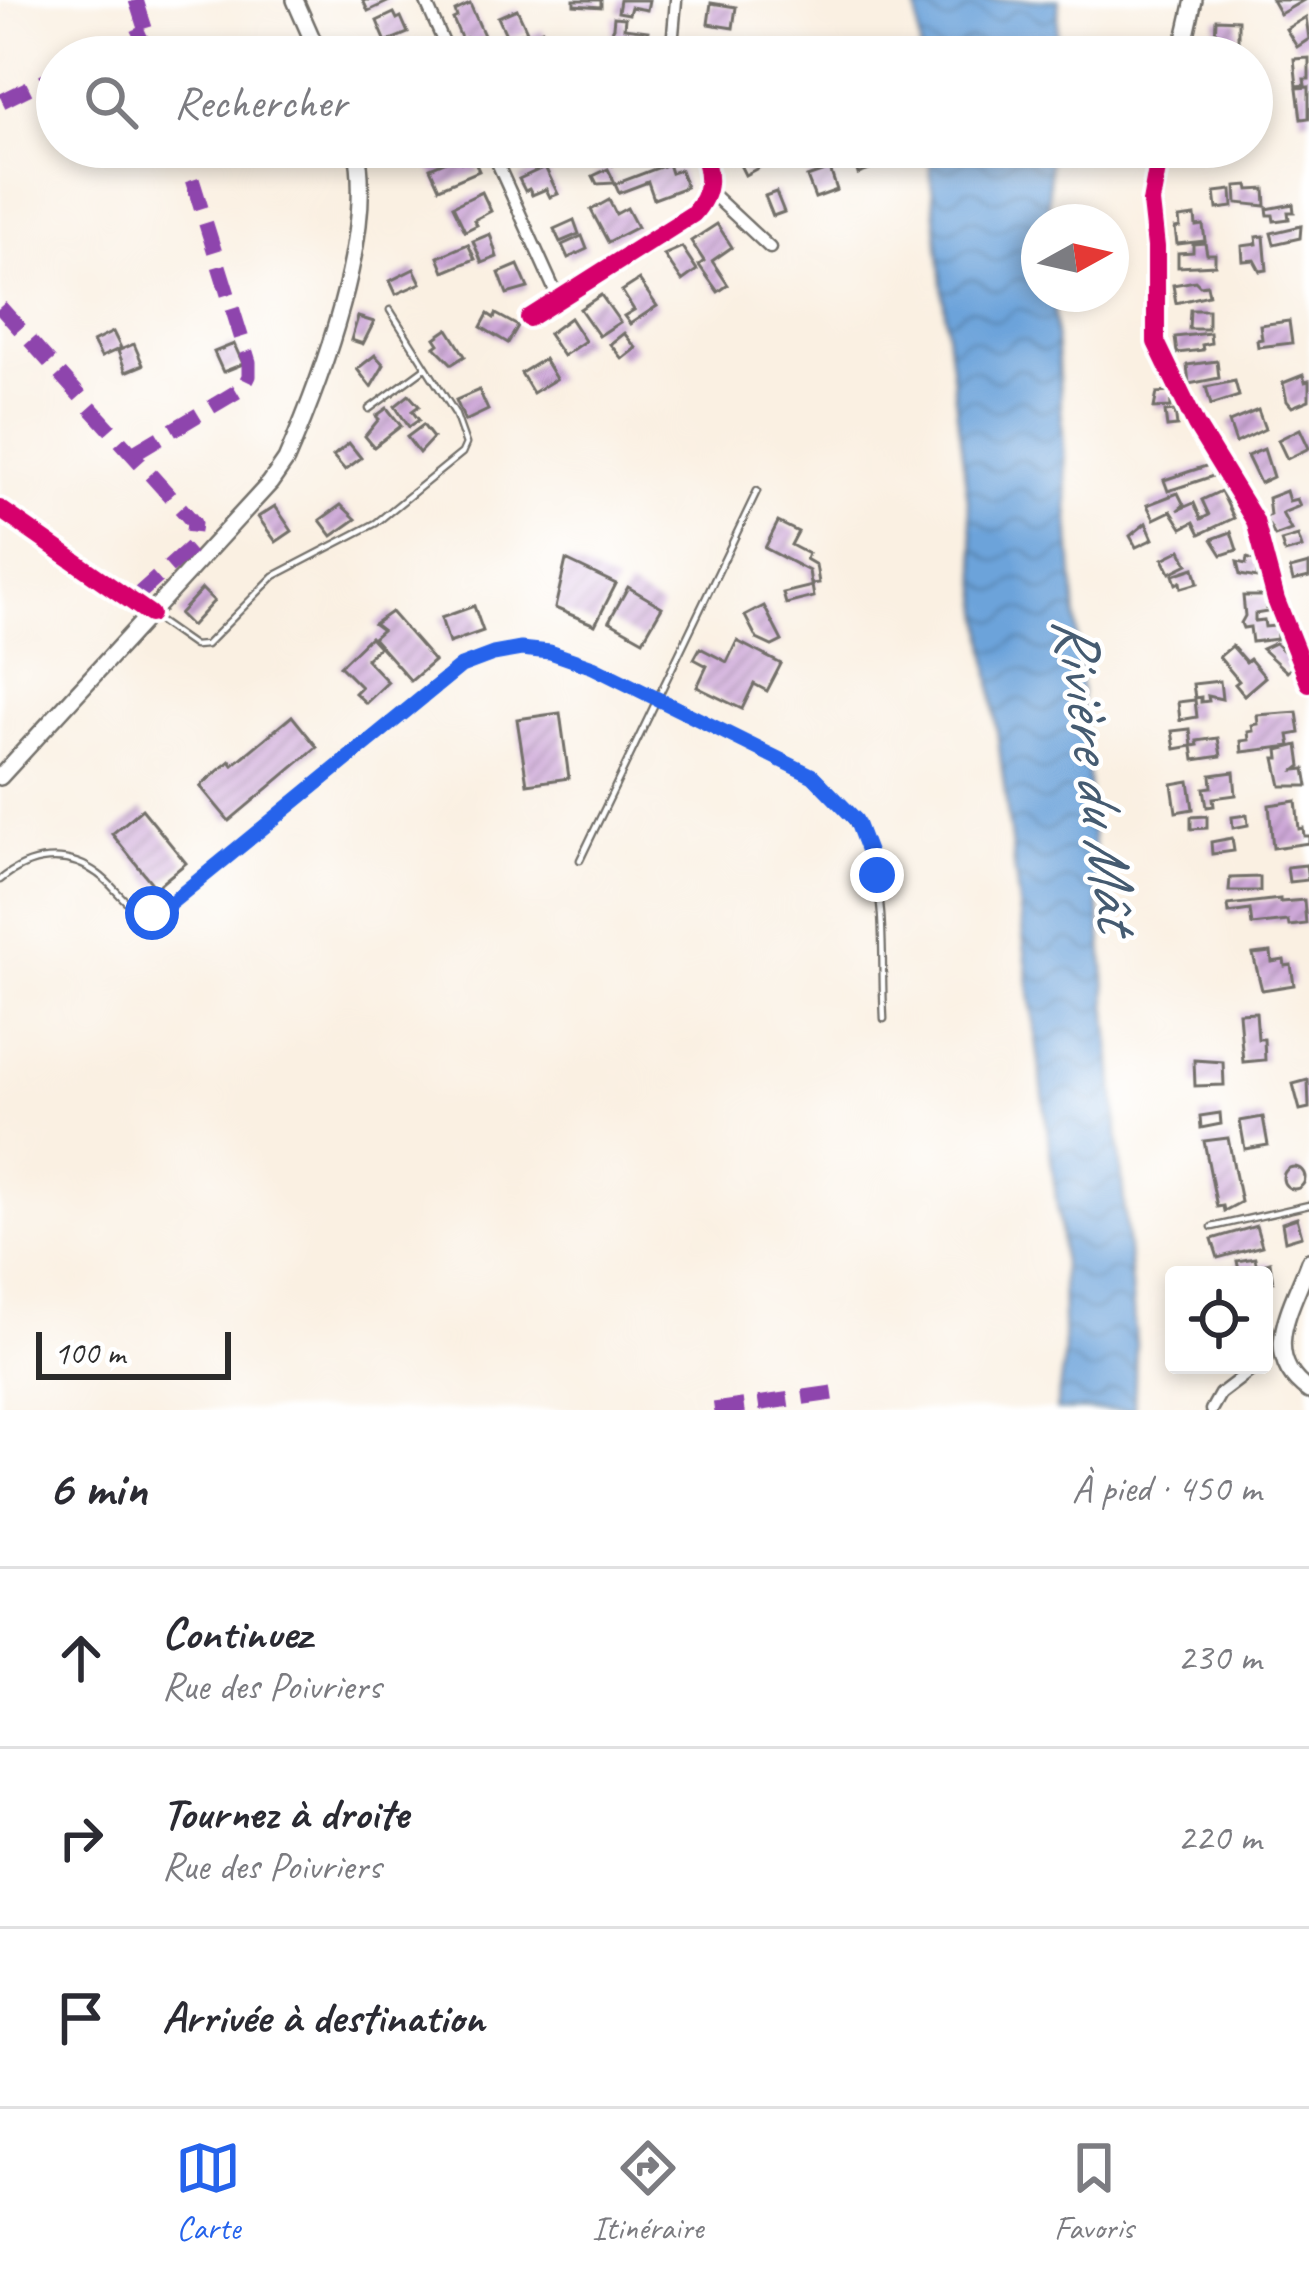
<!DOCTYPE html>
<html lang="fr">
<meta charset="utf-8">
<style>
body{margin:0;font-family:Caveat,sans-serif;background:#f2f2f3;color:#2b2b33}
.controls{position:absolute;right:36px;bottom:36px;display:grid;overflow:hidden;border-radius:12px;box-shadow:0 6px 18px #0003}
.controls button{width:108px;height:108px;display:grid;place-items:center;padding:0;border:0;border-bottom:3px solid #e1e1e2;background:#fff;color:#2b2b33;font:60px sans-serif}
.compass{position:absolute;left:1021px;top:204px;width:108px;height:108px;border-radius:50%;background:#fff;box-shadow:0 6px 18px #0003;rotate:82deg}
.scale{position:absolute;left:36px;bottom:30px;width:195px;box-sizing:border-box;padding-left:12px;border:6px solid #2b2b2b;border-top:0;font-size:33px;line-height:42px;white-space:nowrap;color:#2b2b2b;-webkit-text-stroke:9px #fff;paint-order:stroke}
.stop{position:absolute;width:36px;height:36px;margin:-27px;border:9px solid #2563eb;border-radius:50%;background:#fff}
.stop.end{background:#2563eb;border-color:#fff;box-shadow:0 3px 12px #0008}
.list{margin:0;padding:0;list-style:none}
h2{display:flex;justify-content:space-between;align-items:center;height:156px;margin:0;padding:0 48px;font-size:51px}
h2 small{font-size:39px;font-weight:400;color:#7c7c81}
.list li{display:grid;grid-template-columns:78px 1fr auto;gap:36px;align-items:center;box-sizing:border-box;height:180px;padding:0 48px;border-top:3px solid #e1e1e2}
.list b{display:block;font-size:45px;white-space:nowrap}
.list p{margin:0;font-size:39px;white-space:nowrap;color:#7c7c81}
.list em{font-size:39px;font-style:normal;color:#7c7c81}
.icon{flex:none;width:66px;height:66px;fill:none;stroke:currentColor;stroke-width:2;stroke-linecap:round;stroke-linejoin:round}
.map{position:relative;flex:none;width:1309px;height:1410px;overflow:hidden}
.search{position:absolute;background:#fff;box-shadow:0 6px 18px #0003;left:36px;right:36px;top:36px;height:132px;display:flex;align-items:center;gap:30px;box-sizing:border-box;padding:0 42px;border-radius:66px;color:#7c7c81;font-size:45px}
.sheet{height:696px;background:#fff}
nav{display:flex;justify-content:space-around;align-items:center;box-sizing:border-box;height:168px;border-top:3px solid #e1e1e2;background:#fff;font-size:33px;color:#7c7c81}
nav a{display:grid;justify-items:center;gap:6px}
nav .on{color:#2563eb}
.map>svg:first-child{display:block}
.water{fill:url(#water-waves);stroke:#4c6782;stroke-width:3}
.building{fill:url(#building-hatch)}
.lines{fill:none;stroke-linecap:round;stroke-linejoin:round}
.lane-casing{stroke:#73706b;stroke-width:9}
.street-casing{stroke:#73706b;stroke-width:15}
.secondary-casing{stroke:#73706b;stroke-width:20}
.lane{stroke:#fff;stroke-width:4.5}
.street{stroke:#fff;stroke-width:10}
.secondary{stroke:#fff;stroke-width:15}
.quiet{stroke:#8e44ad;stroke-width:15;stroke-dasharray:30 15;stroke-linecap:butt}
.cycleway-casing{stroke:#fff;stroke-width:26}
.cycleway{stroke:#d6006c;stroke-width:18}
.route{stroke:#2563eb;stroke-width:15}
.labels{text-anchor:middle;stroke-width:9;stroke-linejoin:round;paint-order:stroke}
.water-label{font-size:63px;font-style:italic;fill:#455b71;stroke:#fff}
</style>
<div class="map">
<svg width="1309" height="1410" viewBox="0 0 1309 1410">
<defs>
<pattern id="water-waves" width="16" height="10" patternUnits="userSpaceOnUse" patternTransform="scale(3)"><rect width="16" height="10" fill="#6ca3da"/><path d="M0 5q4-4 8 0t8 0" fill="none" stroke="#5985b1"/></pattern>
<pattern id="building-hatch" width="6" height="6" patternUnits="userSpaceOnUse" patternTransform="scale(3)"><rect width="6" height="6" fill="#cea8d8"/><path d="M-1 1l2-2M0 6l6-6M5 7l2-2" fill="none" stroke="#a789af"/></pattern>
</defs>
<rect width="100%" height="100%" fill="#fff"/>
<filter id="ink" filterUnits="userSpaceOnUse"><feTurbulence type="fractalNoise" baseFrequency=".00833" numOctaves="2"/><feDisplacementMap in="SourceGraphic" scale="24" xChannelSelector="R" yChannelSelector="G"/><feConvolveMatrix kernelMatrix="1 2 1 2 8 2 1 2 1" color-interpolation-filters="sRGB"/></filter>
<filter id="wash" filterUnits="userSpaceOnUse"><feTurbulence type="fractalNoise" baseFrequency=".004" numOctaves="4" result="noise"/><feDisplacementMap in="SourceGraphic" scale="48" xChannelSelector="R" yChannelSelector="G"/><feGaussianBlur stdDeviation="2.7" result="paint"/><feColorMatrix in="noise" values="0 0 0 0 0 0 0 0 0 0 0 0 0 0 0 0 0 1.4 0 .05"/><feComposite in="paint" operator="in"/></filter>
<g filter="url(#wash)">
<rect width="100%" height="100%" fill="#faf0e2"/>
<g class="water">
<path d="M916,0h143l-3,57h-135z"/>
<path d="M928,147h122l-2,75h-9v72h14l30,424 53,626 -2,66h-78l8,-52 -3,-121 -113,-895z"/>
</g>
<g id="blocks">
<g class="building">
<path d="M363,0h29l-24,11z"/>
<path d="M574,0h27v7l-27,-2z"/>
<path d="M620,0h29l-2,10 -16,-3 -2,7 -11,-2z"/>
<path d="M1272,0h32l-24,14z"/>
<path d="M711,3l25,4 -3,21 -25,-4z"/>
<path d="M470,4l16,36 -16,7 -4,-9 -4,2 -9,-21 4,-2 -2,-6z"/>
<path d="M517,9l10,22 -19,8 -10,-22z"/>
<path d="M394,13l3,6 4,-2 7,16 -22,9 -9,-21z"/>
<path d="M614,17l11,1 -1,10 24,3 -2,20 -35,-4z"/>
<path d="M1306,17l3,22 -12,8 -11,-18z"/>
<path d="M1216,19l22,1v21l-23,-1z"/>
<path d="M542,30l6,14 -14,5 -5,-13z"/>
<path d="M780,48l23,2v7h-24z"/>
<path d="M1309,58v21h-5l1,6 -8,1 -3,-27z"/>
<path d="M1309,87v31l-8,1 -4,-31z"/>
<path d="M510,147h32l-26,12z"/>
<path d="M610,147h18l4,11 -19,7 -6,-15z"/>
<path d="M756,147h10l7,13 -28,15 -9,-18z"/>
<path d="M875,147h16l2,8 -17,5 2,7 -20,7 -6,-19z"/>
<path d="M458,156l3,6 12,-5 6,14 -40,17 -9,-20z"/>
<path d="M668,164l3,9 9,-3 6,17 -32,12 -6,-17 -29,11 -4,-9z"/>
<path d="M545,167l13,27 -8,3 -4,-8 -14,6 -3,-6 -4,2 -6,-12z"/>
<path d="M608,169l7,14 -18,1 -4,-8z"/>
<path d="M830,169l7,21 -22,8 -8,-21z"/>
<path d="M1248,185l1,5 16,-1 1,17 -29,-3 -1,-17z"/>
<path d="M1232,190l1,17 -16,2 -2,-17z"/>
<path d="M482,192l9,19 -17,9 3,5 -12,6 -12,-25z"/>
<path d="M776,192l8,20 -11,4 -8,-20z"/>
<path d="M609,200l7,14 11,-6 10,19 -29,15 -17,-32z"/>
<path d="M1293,204l1,8h-6l1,7 -15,2 -1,-6h-5l-1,-6z"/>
<path d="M1195,216l1,10 7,-1 2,16 -28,3 -2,-16 5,-1 -1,-9z"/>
<path d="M574,220l5,14 -19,8 -6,-13z"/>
<path d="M717,224l15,23 -20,14 16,24 -10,7 -19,-27 5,-4 -13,-20z"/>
<path d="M1301,226l-1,12 -26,6 -3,-11z"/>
<path d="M490,234l7,23 -15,6 -9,-22z"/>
<path d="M582,236l5,13 -19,9 -6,-13z"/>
<path d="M1264,236l3,34 -7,1 -6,-11 -11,1 -1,-15 15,-2 -1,-7z"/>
<path d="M1205,243l2,11h8v11l-37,2v-14l15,-1v-8z"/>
<path d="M468,244l7,15 -31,13 -6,-15z"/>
<path d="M682,247l15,23 -15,11 -18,-26z"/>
<path d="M518,265l10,23 -21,6 -8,-21z"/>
<path d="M414,269l7,14 -25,11 -6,-13z"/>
<path d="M639,280l18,26 -27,18 -6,-8 10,-6 -12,-19z"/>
<path d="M1195,281l5,5 7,-1 2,10 -33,8 -3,-18z"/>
<path d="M601,295l19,27 -21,14 -19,-27z"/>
<path d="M1190,310h18v19h-19z"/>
<path d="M488,314l6,4 2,-4 22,12 -10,17 -27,-16z"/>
<path d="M358,317l16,5 -11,22 -12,-4z"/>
<path d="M570,318l15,23 -22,15 -15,-22z"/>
<path d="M1289,321l3,22 -34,4 -1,-7 5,-1 -2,-14z"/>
<path d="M448,329l17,27 -13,8 -17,-17 4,-3 -4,-6z"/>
<path d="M113,332l8,16 -20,9 -8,-15z"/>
<path d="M624,333l12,15 -14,11 -12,-15z"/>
<path d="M1210,333l1,10 -9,2 1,5 -26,3 -2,-16z"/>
<path d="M134,344l9,21 -17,7 -8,-21z"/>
<path d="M234,344l9,20 -20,8 -9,-20z"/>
<path d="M375,355l9,10 -13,22 -14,-18z"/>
<path d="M544,359l12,20 -23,14 -12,-20z"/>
<path d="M1217,361l2,17 -30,6 -2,-19z"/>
<path d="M1303,375l2,7 4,-1v19l-17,7 -5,-6 -4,-18z"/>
<path d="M1235,381l4,15 -28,9 -5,-18z"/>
<path d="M479,390l9,20 -23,11 -9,-21z"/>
<path d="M1170,392l1,15 -17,1 3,-15z"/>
<path d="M409,395l10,11 -7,5 7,9 -10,7 -14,-21z"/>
<path d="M387,408l14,18 -27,21 -9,-11 14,-17 -3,-3z"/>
<path d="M1258,410l7,19 -29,14 -7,-21z"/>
<path d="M1175,411l2,15 -10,1 -2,-15z"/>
<path d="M423,425l10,13 -14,15 -12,-16z"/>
<path d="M1300,429l9,19 -22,11 -9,-19z"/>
<path d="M349,443l12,15 -16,12 -12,-14z"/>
<path d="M1264,449l9,28 -13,6 -13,-27z"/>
<path d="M1209,465l4,11 -45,15 -4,-11z"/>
<path d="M1221,491l13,27 -34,16 -6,-12 -12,6 -11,-17 -17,8 -7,-14 31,-12 6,12 -6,5 16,-7 7,16 8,-4 -7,-15z"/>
<path d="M1286,491l3,10 8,-2 3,7 -18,7 9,17 -16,6 -10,-18 5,-3 -2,-17z"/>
<path d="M341,505l15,14 -24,17 -12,-16z"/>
<path d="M275,506l17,25 -16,11 -18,-25z"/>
<path d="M778,522l20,10 -7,13 17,9 -2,5 10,6 3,18 -8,1 -2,-13 -44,-23z"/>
<path d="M1146,523l7,16 -17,8 -6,-11z"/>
<path d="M1231,532l6,18 -15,5 -10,-16z"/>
<path d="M1298,536l4,12 -17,5 -4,-12z"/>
<path d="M1181,550l7,14 -18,9 -7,-14z"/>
<path d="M1247,558l10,3v17l-17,-3 -3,-13 9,2z"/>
<path d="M566,560l50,24 -21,41 -40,-17z"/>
<path d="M1309,564v13l-16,4 -3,-12z"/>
<path d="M1194,568l4,15 -17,5 -1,-6 -4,2 -3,-9z"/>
<path d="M812,586l2,11 -28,7 -3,-11z"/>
<path d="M628,587l34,20 -19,33 -34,-19z"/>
<path d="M202,589l12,12 -23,25 -12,-12z"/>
<path d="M1243,596h22l2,16 -12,2v7l9,-1 1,7 11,-1 1,13 -25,3 -2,-15 -7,1 -2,-5 4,-7z"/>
<path d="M474,606l9,25 -34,12 -8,-25z"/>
<path d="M764,606l18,35 -10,5 -15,-7 -12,-23z"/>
<path d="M391,612l43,49 -23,20 -38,-43 9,-8 -8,-6z"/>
<path d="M370,637l9,10 -13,12 22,23 -22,21 -11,-10 6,-6 -21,-21z"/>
<path d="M737,641l44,23 -14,27 -13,-7 -12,25 -45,-22 10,-21 -13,-7 6,-11 27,14z"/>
<path d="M1275,643l21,20 -9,9 -25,-23z"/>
<path d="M1232,646l14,16 4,-3 15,18 -21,18 -9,-11 4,-3 -20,-24z"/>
<path d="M1220,681l2,18 -14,-3 1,5 -8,1v-5l-6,1 -2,-14z"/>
<path d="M1195,700l2,17 -17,3 -2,-18z"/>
<path d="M1297,712l3,21 -11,2 2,11 -49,6 -1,-11 8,-1 -1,-8 5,-1 -1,-6 6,-1 -1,-9z"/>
<path d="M560,713l9,65 -42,6 -10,-65z"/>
<path d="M292,716l25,31 -88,74 -29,-35 30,-25 3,4z"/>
<path d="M1190,729l2,17 -17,3 -3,-18z"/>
<path d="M1218,738l3,18 -27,4 -2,-14 6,-1 -1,-4z"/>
<path d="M1298,745l3,21 -5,4 9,-1 3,17h-27l-6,-28h4l-1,-8z"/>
<path d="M1234,772l2,23 -23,3 1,8 -7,1 -3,-19 8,-1 -1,-12z"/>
<path d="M1189,781l4,28 -17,3 -4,-28z"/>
<path d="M1296,801l3,28 4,-1 1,8h5v7l-36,5 -4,-43z"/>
<path d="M142,809l44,54 -28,23h-4l-42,-52z"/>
<path d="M1247,815l1,10 -15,3 -1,-11z"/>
<path d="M1207,816v12l-16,1v-12z"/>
<path d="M1232,838l2,13 -22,3 -1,-12z"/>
<path d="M1306,865l2,15 -19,2 -2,-15z"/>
<path d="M1260,877v14h-31l1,-13z"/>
<path d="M1280,899v3l24,-2 2,24 -17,2 -1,-5 -36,4 -2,-15 -21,3 -1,-8z"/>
<path d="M1271,952l1,10 12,-2 1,6 6,-1 3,20 -32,5 -9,-36z"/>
<path d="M1256,1012l2,27h6l1,21 -22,2 -4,-49z"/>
<path d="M1194,1060l29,2 1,23 -29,1z"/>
<path d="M1308,1080l1,28 -9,2 -7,-26z"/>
<path d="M1220,1113l1,11 -20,4 -1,-12z"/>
<path d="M1263,1117l5,28 -23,4 -5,-28z"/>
<path d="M1228,1138l13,64 -17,9 -1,-5 -6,1 -13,-66z"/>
<circle cx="1294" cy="1178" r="11"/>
<path d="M1297,1218l5,18 -17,5 -3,-18z"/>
<path d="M1256,1226l6,20 -44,12 -6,-19z"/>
<path d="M1255,1258l2,10 -18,2 -2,-9z"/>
<path d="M1270,1262l3,20 -9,2 -5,-19z"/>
<path d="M1264,1331l12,3 -4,12 -8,-2z"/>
</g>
</g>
</g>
<g filter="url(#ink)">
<use href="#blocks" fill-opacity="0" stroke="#73706b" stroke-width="3"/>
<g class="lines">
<g class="lane-casing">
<g id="lane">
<path d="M369,409l56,-41"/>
<path d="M154,618l40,28 12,-1 68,-69 102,-53 86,-70 4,-9 -11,-31 -65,-103"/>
<path d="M580,860l177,-369"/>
<path d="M0,880c29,-24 66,-30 98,-6 23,16 30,44 63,37l300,-245 32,-12 28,-5 30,3 42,15 220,109c83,69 66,145 71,243"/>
<path d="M1212,1227l97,-22"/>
</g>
</g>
<g class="street-casing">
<g id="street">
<path d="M425,0l25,57"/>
<path d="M671,57l5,-57"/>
<path d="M490,147l69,153"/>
<path d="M709,191l61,57"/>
<path d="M529,318l164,-104c20,-22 18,-41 7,-67"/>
<path d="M0,509l150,105"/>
<path d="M1211,1410l9,-16 38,-29"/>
</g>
</g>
<g class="secondary-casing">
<g id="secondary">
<path d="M295,0l25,57"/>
<path d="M1181,57l13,-57"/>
<path d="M1161,147l-10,55 5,45v95l40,83 59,96 21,79 33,83"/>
<path d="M0,777l270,-294 16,-23c35,-80 90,-227 70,-313"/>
<path d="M1309,1261c-16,45 -51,95 0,130"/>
</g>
</g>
<use href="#lane" class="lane"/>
<use href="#street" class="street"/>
<use href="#secondary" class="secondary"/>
<g class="quiet">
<path d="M136,0l18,57"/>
<path d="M93,57l53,-25"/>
<path d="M2,101l55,-27"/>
<path d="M0,307l194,216 -3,24 -59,53"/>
<path d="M134,453l109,-65 6,-12v-14l-67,-215"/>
<path d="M714,1410l119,-17"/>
</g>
<g class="cycleway-casing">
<g id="cycleway">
<path d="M1161,147l-10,55 5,45v95l40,83 59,96 21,79 33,83"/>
<path d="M529,318l164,-104c20,-22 18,-41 7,-67"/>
<path d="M0,509l150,105"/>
</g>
</g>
<use href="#cycleway" class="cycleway"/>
</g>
</g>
<g class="lines" filter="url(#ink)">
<path class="route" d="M152,913l9,-2 300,-245 32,-12 28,-5 29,3 43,15 220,109 43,44 21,55"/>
</g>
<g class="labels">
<g class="water-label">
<text transform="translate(1098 772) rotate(82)" y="22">Rivière du Mât</text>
</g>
</g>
</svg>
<div class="controls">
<button><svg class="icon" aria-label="locate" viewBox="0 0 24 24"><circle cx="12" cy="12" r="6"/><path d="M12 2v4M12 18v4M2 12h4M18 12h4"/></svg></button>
</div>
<svg class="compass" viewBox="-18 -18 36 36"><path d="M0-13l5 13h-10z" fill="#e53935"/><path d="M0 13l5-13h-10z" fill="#7c7c81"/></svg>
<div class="scale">100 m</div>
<div class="stop" style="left:152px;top:913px"></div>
<div class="stop end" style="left:877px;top:875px"></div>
<div class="search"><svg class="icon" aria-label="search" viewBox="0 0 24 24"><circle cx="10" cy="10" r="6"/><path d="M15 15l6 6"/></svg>Rechercher</div>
</div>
<section class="sheet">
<h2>6 min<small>À pied · 450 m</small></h2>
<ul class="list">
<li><svg class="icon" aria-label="ahead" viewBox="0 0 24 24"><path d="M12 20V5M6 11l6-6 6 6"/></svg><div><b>Continuez</b><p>Rue des Poivriers</p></div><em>230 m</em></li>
<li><svg class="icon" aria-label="right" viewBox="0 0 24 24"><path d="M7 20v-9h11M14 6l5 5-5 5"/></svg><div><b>Tournez à droite</b><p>Rue des Poivriers</p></div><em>220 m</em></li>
<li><svg class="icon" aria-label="arrive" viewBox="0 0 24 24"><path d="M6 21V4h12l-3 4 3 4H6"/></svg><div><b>Arrivée à destination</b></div></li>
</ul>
</section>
<nav>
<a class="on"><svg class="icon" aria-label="map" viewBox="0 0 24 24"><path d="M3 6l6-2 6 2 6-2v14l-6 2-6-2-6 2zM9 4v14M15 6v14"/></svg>Carte</a>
<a><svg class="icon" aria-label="directions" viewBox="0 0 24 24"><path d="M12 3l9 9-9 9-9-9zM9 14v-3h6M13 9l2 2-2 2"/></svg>Itinéraire</a>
<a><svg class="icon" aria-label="saved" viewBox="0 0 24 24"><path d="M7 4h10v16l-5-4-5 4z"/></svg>Favoris</a>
</nav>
